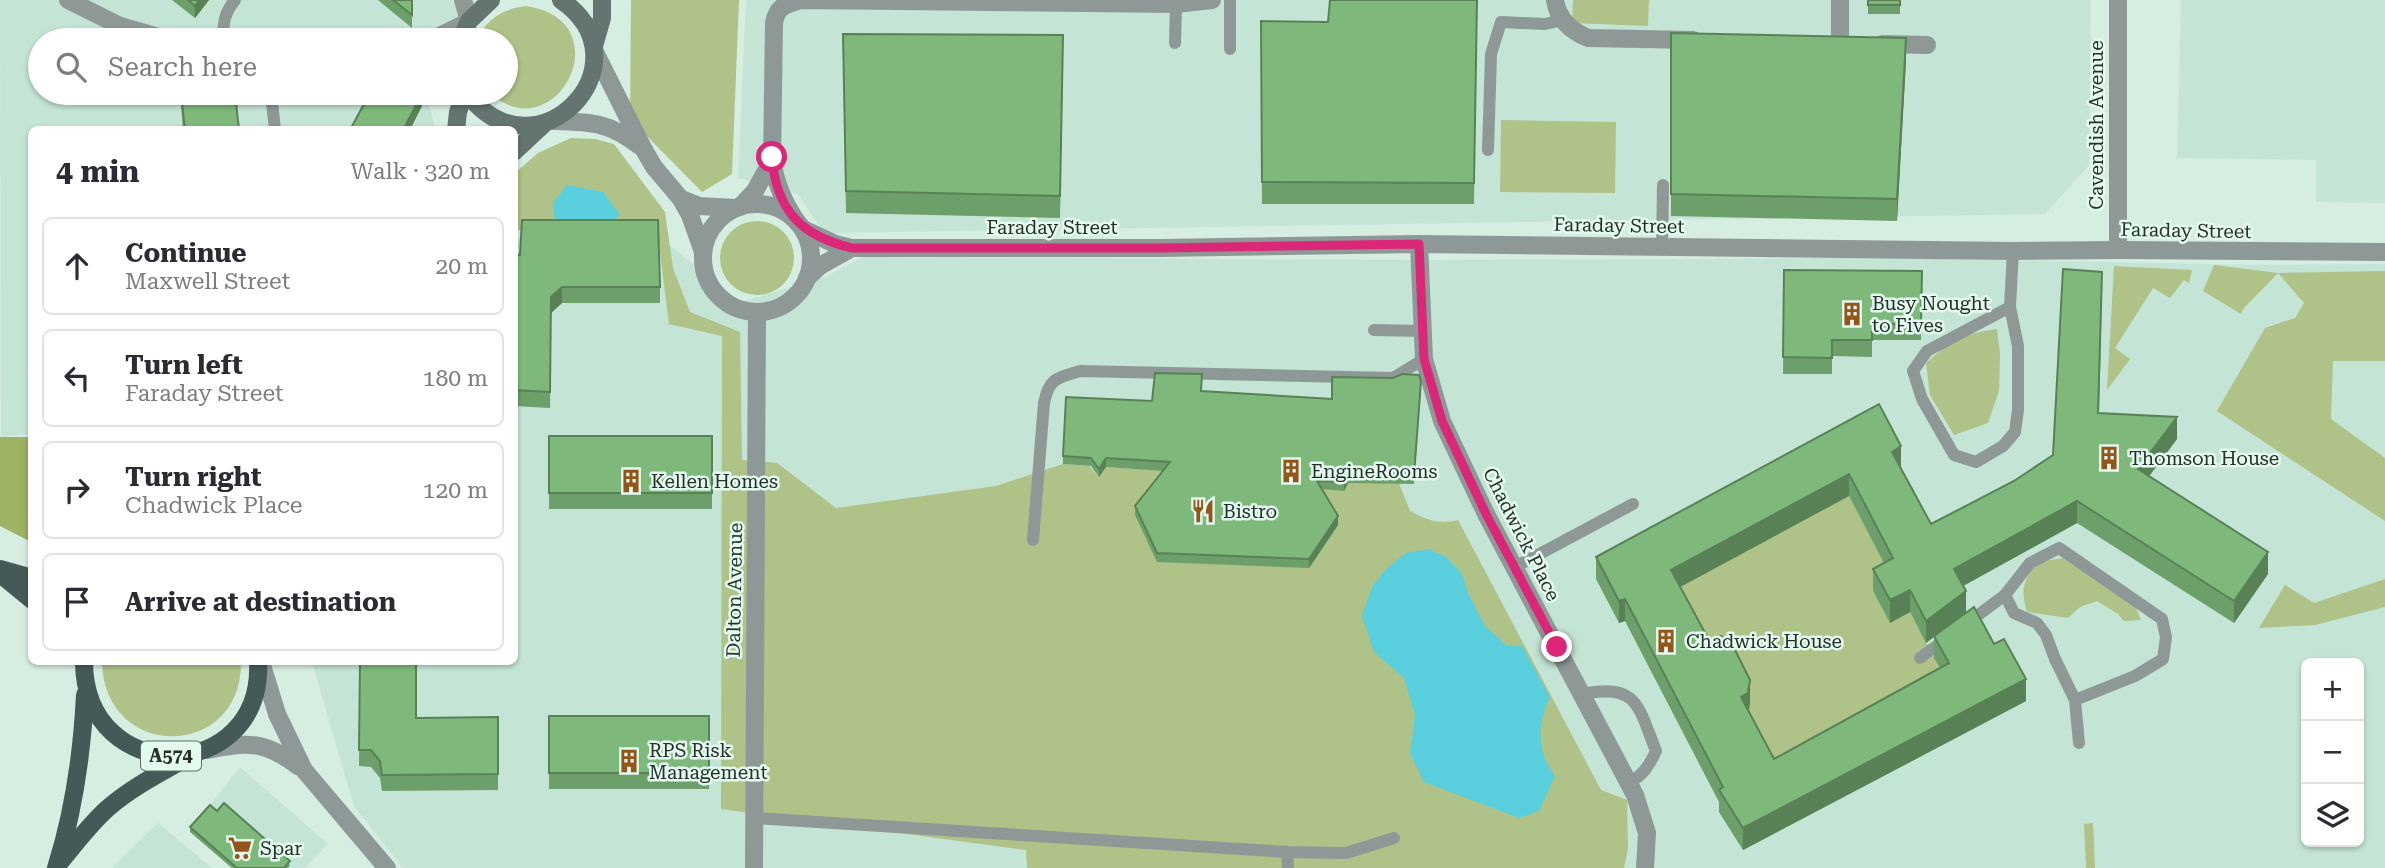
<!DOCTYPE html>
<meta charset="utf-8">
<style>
body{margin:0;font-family:"Roboto Serif",serif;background:#f2f2f3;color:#2b2b33}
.controls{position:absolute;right:21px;bottom:21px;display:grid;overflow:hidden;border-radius:10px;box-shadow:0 2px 5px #0004}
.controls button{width:63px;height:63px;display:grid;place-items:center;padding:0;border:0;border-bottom:2px solid #e1e1e2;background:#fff;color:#2b2b33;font:35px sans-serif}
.stop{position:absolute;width:21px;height:21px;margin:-16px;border:5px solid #db2777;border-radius:50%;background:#fff}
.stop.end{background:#db2777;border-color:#fff;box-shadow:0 2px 7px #0008}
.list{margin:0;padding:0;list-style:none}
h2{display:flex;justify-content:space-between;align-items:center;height:91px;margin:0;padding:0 28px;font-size:30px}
h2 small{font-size:23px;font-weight:400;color:#7c7c81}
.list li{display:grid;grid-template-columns:46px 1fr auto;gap:21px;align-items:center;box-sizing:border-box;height:98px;margin:0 14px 14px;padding:0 14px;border:2px solid #e1e1e2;border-radius:10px}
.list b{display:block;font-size:26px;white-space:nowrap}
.list p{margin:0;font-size:23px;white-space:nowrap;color:#7c7c81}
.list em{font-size:23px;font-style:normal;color:#7c7c81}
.icon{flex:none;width:38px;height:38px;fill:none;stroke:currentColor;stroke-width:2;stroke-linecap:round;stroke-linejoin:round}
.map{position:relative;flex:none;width:2385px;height:868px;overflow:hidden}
.search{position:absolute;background:#fff;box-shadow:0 2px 5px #0004;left:28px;top:28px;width:490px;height:77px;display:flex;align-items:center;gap:18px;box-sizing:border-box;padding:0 24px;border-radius:38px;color:#7c7c81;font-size:26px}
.panel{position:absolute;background:#fff;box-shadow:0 2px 5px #0004;left:28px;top:126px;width:490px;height:539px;border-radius:10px}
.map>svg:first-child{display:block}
.built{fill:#c4e4d5;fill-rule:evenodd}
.green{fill:#afc287}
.forest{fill:#9cb364}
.water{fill:#59cfde}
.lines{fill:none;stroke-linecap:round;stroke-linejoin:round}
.lane{stroke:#8e9997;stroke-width:12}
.street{stroke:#8e9997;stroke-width:18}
.secondary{stroke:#637471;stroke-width:18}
.primary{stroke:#455a57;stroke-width:18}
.wall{fill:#6c9f6a;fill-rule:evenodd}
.shaded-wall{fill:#588256}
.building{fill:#7eb97b;stroke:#588256;stroke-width:2}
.route{stroke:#db2777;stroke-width:9}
.labels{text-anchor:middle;stroke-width:5;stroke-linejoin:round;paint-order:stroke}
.shield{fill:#e3fbef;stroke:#5f6d66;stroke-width:2}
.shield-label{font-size:18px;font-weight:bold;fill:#27302b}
.street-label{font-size:19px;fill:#27302b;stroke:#e3fbef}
.poi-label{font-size:19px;fill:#27302b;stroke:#e3fbef;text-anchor:start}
</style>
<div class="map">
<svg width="2385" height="868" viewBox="0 0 2385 868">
<rect width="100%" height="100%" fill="#d6ede2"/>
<g class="built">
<path d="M0,0h488l-33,40h-415v53h385l11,36 -404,1 -1,304 -30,3z"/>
<path d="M746,0h1345l-2,165 -44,49 -1221,19 -26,-39 -60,-16z"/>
<path d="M2181,0h204v203l-69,-1v-42l-139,-2z"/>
<path d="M522,236h136l83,66 84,-25 38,-20 570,3 464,-2 365,7 123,-1v604h-1982l-49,-62 -42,-144h202v-419zM2306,663h53v179h-53z"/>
<path d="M240,767l88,77 -23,24h-74l-41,-37z"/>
<path d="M158,823l54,45h-100z"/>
</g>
<g class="green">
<path d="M631,0h108l-7,174 -30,18 -72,-73z"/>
<path d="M1573,0h76l-1,26 -76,-3z"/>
<path d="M525,6c99,13 32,147 -35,87h16v-53h-28c7,-21 26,-31 47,-34z"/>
<path d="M1501,120l115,2 -1,71 -115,-1z"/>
<path d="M571,138l24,1 19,5 51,68 8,56 17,44 50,20 2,128 35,3 59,45 160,-22 67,-22 26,2 10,11 7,-10 64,4 147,18 31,-6h51l11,28c16,9 30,14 48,9l143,270 26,10 1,48 -4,20h-597l-1,-18 -305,-41 1,-473 -53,-12 -11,-88 -143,-6v-57l23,-20z"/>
<circle cx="757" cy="258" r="37"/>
<path d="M2214,265l64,8 107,-2v90h-52l-2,58 54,39v63l-168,-110 48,-83 30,-10 9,-15 -26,-30 -35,36 -2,5 -38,-23z"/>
<path d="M2114,266l78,4 -3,13 -5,-3 -14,18 -17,-10 -38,60 15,11 -23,31z"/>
<path d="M1997,329l3,25 -1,37 -11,32 -34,12 -24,-40 -4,-32c25,-23 37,-29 71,-34z"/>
<path d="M1849,496l54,102 -30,-7 17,31 16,-17 43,80 -175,96 -53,-123 -50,-66z"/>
<path d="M2063,558l73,50 5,12 -17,1 -6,-7 -21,-13 -17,6 -12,11 -41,-6c-7,-25 -4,-30 11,-50z"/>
<path d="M2385,579v28l-70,18 -56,3 26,-43 29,18z"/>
<path d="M102,662h139c1,98 -137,100 -139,0z"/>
<path d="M2093,823l2,45h-9l-2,-44z"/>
</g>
<path class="forest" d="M0,437h31v105l-31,-16z"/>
<g class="water">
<path d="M567,185l36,7 17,23 -15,11 -50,-5 -2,-18z"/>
<path d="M1428,549l18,8 16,17 6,19 17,33 21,19 16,1 28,51c-13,27 -14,54 5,79l-16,35 -20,7 -95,-36 -14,-29 5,-38 -11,-37 -30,-26 -12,-36 10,-29 14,-18 20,-16z"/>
</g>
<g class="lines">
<g class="lane">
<path d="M223,40c0,-16 1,-27 12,-40"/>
<path d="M1175,43l1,-39"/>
<path d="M1230,49v-49"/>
<path d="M271,93l4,37"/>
<path d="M1488,150l3,-96 10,-32 44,2 17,-4"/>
<path d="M1662,247l1,-62"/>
<path d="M2010,307l-83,44 -14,20 9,28 32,56 22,7 27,-16 12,-14 3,-22v-64l-8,-39 3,-56"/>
<path d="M1374,330l49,1"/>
<path d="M1033,540l11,-137c5,-25 13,-25 36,-32l313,7 31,-19"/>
<path d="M1515,567l118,-63"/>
<path d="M1966,624l39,-29"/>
<path d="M1920,658l26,-19"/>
<path d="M1582,694c56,-11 56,12 74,57 -7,15 -13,24 -27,32"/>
<path d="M2075,700l60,-24 28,-17 3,-22 -4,-18 -103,-71 -29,15 -25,32 9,18 23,10 9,12 9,24 20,41 4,43"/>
<path d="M754,818l533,34 59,1 48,-15"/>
<path d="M1287,852l1,16"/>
</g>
<g class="street">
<path d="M68,0l52,26 49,14"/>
<path d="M463,0l6,21"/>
<path d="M1555,0c3,19 16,31 33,38l105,2"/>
<path d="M1840,0v43"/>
<path d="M431,40l37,-18"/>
<path d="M1882,44l45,1"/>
<path d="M594,50l49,98 11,19 27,32 9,16 13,37"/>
<path d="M553,121c39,1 55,1 87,25"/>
<path d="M681,199l18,7 37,2"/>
<circle cx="757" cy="258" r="54"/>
<path d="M740,207l15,-16 17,-31"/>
<path d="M797,222c-14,-21 -21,-38 -25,-62l2,-137c3,-17 11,-18 27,-23l375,4 36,-4"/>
<path d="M803,229l32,15 17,4h309l258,-4 594,7 105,-1 267,2"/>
<path d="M1419,244l5,115 18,62 44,93 149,281 12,38 -2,35"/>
<path d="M2118,250v-250"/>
<path d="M807,278l13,-12 32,-18"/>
<path d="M261,662l16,52 27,56 83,98"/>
<path d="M207,750c40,-8 57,-10 91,16"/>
<path d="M754,868l3,-556"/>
</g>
<g class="secondary">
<path d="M461,40l8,-19 22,-21"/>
<path d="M594,46l8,-28v-18"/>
<path d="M467,93c68,91 185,-30 94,-93"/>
<path d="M456,130l2,-18 7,-19"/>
<path d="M514,152l30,-28"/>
</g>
<g class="primary">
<path d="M0,569l32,9"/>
<path d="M0,574l32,26"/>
<path d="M84,662c1,127 180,122 174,0"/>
<path d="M61,861c15,-18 29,-37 47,-53 24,-21 54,-36 82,-52"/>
<path d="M56,868c18,-57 26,-114 29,-173"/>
</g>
</g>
<g class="wall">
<path d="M172,0h37l-14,18z"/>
<path d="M378,0h34v28z"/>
<path d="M1477,0l-3,204h-212l-1,-183 67,1z"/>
<rect x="1868" y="0" width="32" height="14"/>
<path d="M1671,33l235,27 -9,161 -226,-5z"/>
<path d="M843,56l220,1 -3,161 -214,-5z"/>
<path d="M180,93h55l4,37h-56z"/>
<path d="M514,254l146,33v16h-98l-11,10 -1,95 -36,-2z"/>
<path d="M1784,270l138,1 -1,69h-49v17l-40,-1v18h-49z"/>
<path d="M2102,294l-3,119 78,26 -28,37 119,98 -34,49 -157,-100 -114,63 3,27 28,31 32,57 -283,149 -24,-38v-10l-94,-181 -6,2 -23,-44v-22l283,-153 22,64 30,56 83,-43 39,-26zM1849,496l35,67 -11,6v22l17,32 20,-11 16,31 8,-7v22l6,10 -166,91 -25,-47 1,-10 -40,-60 -30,-55z"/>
<path d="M1421,389l-7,95 -66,-1 -4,8 -22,-2 16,36 -29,43 -152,-6 -22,-47v-9l28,-35 -57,-4 -7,10 -8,-11 -28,-2v-8l139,-65 130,8z"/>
<rect x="549" y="436" width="163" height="73"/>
<path d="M360,662l56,56 82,-1v73l-116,1 -2,-13 -9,-11 -12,-1z"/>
<rect x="549" y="716" width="160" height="73"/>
<path d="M217,811l73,54 -2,3h-56l-42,-36v-5z"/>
</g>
<g class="shaded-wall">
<path d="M199,0h10l-14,18v-12z"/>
<path d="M1906,38v22l-9,161v-22z"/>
<path d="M422,94v12l-12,24h-7z"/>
<path d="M562,287v16l-11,10 -1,95 1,-111z"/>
<path d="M2177,417v22l-39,52v-22z"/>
<path d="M1901,446v22l-9,-16z"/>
<path d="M1106,458v9l-7,10v-8z"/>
<path d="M1348,474v9l-4,8v-9z"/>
<path d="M1849,474v22l-178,96v-22z"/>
<path d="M2077,501v22l-123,68v-22z"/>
<path d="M1338,516v9l-29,43v-9z"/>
<path d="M2268,552v22l-34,49v-22z"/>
<path d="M1910,590v22l-20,11v-23z"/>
<path d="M1966,591v22l-40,30v-22z"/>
<path d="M1625,599v22l-6,2v-22z"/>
<path d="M2026,679v22l-283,149v-22z"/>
<path d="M1750,680v22l-2,13 -7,-18z"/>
</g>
<g class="building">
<path d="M188,0h11l-4,6z"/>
<path d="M393,0h19v15z"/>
<path d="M1330,0h147l-3,183 -212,-1 -1,-161 67,1z"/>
<rect x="1868" y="0" width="32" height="5"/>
<path d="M1671,33l235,5 -9,161 -226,-5z"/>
<path d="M843,34l220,1 -3,161 -214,-5z"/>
<path d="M181,93h54l4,37h-54z"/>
<path d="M422,94l-19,36h-53l14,-26z"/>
<path d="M522,220h136l2,67h-98l-11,10 -1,95 -36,-2v-136l6,1z"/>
<path d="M2063,269l39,3 -4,141 79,4 -39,52 130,83 -34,49 -157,-100 -123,68 12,22 -40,30 -16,-31 -20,10 -17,-31 20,-11 -44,-84 -178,96 39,72 11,-6 11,8 18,36 -2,13 -7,4 33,62 175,-96 -15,-27 40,-29 20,37 10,-5 22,40 -283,149 -24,-38 4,-3 -98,-188 -6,2 -23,-44 283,-153 22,42 -9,6 39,72 83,-43 39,-26z"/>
<path d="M1784,270l138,1 -1,53h-49v16h-40v18l-49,-1z"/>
<path d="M1155,373l47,1 -1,17 131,8v-22l61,1 9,-4 17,1 2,6 -7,94 -66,-1 -4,8 -27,-1 21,35 -29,43 -152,-6 -22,-47 35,-44 -64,-4 -7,11 -8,-11 -28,-2 3,-59 86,4z"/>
<rect x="549" y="436" width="163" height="57"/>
<path d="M360,662h56v56l82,-1v57l-116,1 -2,-14 -9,-11h-12z"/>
<rect x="549" y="716" width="160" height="57"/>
<path d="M224,803l66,58 -6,7h-47l-47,-41 20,-22 7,6z"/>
</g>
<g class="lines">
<path class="route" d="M772,157c4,53 29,79 80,91h309l258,-4 5,115 18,62 44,93 71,133"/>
</g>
<defs>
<g id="building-bare" transform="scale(1.89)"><path d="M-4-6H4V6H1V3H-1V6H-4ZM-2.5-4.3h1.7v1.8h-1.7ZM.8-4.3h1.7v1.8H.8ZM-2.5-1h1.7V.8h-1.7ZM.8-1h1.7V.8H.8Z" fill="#93551a" stroke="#e3fbef" stroke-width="2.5" paint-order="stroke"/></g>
<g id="restaurant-bare" transform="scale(1.89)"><path d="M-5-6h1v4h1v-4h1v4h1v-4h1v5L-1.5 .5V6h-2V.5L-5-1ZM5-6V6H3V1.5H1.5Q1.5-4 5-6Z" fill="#93551a" stroke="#e3fbef" stroke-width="2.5" paint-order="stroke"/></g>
<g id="supermarket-bare" transform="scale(1.89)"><path d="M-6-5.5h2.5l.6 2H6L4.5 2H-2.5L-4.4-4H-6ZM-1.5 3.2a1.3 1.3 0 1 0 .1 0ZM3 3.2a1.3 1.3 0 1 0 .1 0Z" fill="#93551a" stroke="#e3fbef" stroke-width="2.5" paint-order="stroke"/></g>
</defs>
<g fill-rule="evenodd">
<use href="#building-bare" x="1852" y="314"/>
<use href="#building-bare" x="2109" y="458"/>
<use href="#building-bare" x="1291" y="471"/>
<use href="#building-bare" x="631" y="481"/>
<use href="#restaurant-bare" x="1203" y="511"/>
<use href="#building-bare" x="1666" y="641"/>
<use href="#building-bare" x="629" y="761"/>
<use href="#supermarket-bare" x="240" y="848"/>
</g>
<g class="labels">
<rect class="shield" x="141" y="741.5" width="60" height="29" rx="5"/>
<g class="shield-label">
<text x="171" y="762">A574</text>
</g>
<g class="street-label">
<text transform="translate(2096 125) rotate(-90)" y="7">Cavendish Avenue</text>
<text transform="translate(1619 225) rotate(1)" y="7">Faraday Street</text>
<text x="1052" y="234">Faraday Street</text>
<text transform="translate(2186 230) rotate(1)" y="7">Faraday Street</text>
<text transform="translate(1522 534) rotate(63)" y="7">Chadwick Place</text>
<text transform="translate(734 590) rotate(-89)" y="7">Dalton Avenue</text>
</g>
<g class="poi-label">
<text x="1872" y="310">Busy Nought<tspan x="1872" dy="22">to Fives</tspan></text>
<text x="2129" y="465">Thomson House</text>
<text x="1311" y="478">EngineRooms</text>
<text x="651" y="488">Kellen Homes</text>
<text x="1223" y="518">Bistro</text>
<text x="1686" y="648">Chadwick House</text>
<text x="649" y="757">RPS Risk<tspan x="649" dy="22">Management</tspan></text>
<text x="260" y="855">Spar</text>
</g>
</g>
</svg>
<div class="controls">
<button>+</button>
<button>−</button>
<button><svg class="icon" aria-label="layers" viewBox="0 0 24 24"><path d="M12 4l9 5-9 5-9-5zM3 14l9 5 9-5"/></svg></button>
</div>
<div class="stop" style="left:772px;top:157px"></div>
<div class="stop end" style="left:1557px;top:647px"></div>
<div class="search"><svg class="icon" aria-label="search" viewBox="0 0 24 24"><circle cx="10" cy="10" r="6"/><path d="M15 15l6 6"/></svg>Search here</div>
<section class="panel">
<h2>4 min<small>Walk · 320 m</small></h2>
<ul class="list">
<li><svg class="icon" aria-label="ahead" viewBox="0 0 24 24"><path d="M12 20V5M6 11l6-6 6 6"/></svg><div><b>Continue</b><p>Maxwell Street</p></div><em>20 m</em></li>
<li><svg class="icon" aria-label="left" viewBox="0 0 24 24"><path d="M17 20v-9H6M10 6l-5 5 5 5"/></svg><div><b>Turn left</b><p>Faraday Street</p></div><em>180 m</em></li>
<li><svg class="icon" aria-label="right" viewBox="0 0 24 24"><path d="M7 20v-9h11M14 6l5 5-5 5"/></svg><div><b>Turn right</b><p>Chadwick Place</p></div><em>120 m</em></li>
<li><svg class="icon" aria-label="arrive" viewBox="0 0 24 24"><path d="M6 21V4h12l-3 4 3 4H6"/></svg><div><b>Arrive at destination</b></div></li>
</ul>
</section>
</div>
